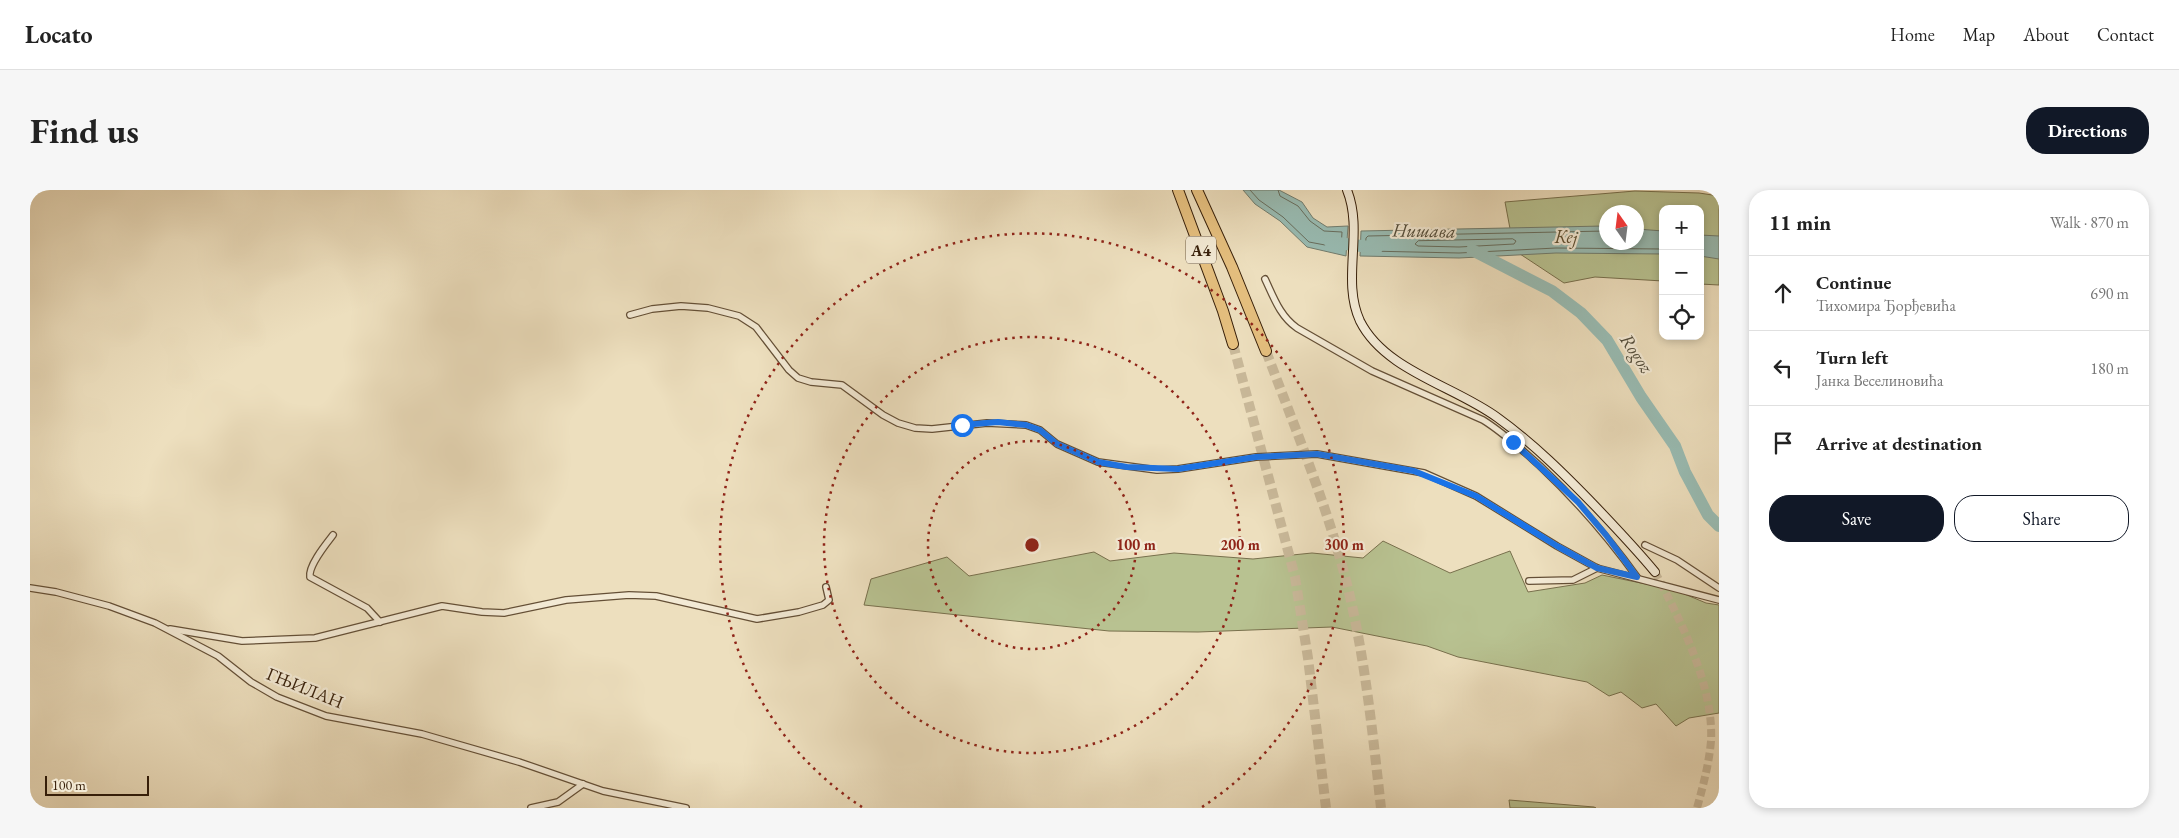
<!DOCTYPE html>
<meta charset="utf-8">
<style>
body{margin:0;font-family:"EB Garamond",serif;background:#f6f6f6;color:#222}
.controls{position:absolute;right:15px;top:15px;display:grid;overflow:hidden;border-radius:10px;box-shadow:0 2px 8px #0003}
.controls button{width:45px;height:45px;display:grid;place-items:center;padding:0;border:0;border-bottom:1px solid #e0e0e0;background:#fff;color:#222;font:25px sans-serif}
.compass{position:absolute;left:1569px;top:15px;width:45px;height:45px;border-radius:50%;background:#fff;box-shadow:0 2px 8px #0003;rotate:346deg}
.scale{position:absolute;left:15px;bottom:12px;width:104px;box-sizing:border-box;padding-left:5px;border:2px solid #371f09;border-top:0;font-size:14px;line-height:18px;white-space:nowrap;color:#371f09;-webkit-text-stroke:4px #f3ead5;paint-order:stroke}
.stop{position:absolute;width:15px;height:15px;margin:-11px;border:4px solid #1a73e8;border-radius:50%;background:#fff}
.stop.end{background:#1a73e8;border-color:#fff;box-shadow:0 1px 5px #0008}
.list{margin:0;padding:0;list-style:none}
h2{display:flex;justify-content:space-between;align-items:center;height:65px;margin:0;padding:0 20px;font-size:21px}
h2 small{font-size:16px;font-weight:400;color:#767676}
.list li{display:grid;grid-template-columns:32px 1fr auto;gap:15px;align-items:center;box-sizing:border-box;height:75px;padding:0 20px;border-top:1px solid #e0e0e0}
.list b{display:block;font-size:19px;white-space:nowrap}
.list p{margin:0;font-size:16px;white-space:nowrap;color:#767676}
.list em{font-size:16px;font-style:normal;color:#767676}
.actions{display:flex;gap:10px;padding:15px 20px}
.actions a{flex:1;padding:11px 0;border:1px solid #111827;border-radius:20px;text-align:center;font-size:18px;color:#111827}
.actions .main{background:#111827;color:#fff}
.icon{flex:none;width:28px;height:28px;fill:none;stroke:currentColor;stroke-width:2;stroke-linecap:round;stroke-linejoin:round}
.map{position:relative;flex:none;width:1689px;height:618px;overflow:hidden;border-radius:20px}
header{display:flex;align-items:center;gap:30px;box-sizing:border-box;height:70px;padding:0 25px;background:#fff;border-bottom:1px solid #e0e0e0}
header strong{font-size:24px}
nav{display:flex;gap:28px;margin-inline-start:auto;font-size:18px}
.intro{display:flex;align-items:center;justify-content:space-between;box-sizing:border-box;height:120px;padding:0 30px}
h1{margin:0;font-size:35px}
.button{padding:12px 22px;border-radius:20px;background:#111827;color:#fff;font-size:18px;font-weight:700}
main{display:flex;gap:30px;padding:0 30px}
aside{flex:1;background:#fff;border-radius:20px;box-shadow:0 2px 8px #0003}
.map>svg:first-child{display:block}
.green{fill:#b8c291;stroke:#78704d;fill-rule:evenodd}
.water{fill:#99bcb3;stroke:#727d6f}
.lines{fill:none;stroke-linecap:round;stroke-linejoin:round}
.shore{stroke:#686e5e;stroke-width:1}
.river{stroke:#99bcb3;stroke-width:12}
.secondary-tunnel{stroke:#c9b99a;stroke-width:8;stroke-dasharray:8 4;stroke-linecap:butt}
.motorway-tunnel{stroke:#c9b99a;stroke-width:10;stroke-dasharray:10 5;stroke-linecap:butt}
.minor-casing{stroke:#644f36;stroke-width:8}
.secondary-casing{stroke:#371f09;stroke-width:10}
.motorway-casing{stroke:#371f09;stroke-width:12}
.minor{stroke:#f3ead5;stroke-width:5.5}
.secondary{stroke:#f3ead5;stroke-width:8}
.motorway{stroke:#e6c07f;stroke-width:10}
.route{stroke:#1a73e8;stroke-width:6}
.ring{fill:none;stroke:#8f2418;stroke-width:2.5;stroke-dasharray:2.5 5}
.labels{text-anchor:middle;stroke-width:4.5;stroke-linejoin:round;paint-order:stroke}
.shield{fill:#f3ead5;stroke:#6f5c46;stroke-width:1}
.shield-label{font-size:16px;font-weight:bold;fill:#371f09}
.park-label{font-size:18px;font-style:italic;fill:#5e5032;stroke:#f3ead5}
.street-label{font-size:18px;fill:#371f09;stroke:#f3ead5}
.water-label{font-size:19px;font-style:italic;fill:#544e3c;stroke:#f3ead5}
.centre{fill:#8f2418;stroke:#f3ead5;stroke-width:2.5}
.ring-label{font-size:15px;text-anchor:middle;font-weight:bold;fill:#8f2418;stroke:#f3ead5;stroke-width:4.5;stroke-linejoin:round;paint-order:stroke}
</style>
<header>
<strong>Locato</strong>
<nav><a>Home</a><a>Map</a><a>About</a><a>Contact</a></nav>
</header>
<div class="intro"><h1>Find us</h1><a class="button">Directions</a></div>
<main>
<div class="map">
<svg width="1689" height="618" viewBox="0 0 1689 618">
<rect width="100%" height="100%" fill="#eddfbe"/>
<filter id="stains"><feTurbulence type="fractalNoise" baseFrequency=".004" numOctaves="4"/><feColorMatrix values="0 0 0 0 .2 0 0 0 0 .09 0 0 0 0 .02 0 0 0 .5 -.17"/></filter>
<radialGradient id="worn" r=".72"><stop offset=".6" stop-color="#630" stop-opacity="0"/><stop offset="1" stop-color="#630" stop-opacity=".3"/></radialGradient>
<g class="green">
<path d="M1605,1l64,2 20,3v89l-19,-1v-75h-37v72l-68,-4 -31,6 -50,-33 -9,-48zM1576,22h30v30h-30z"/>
<path d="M1353,351l67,32 60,-22 18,41 57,-9 17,-8 73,15 31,13 13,2v108l-30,5 -13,8 -20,-22 -14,4 -21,-16 -12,4 -22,-14 -129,-25 -31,-11 -95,-19 -134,5 -89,-1 -245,-26 7,-26 76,-22 22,19 125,-24 16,9 64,-8 79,6 59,-6 51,5z"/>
<path d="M1479,610l85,7 2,1h-86z"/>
</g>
<g class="water">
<path d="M1213,0h36l23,12 11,16 14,9 21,-1 -2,30 -39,-9 -27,-26 -25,-17z"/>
<path d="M1574,36h2v16h30l1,-13 26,2v23l-107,-1 -97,5 -99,-2 1,-25z"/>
<path d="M1670,45l19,1v23l-19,-3z"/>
</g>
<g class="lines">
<g class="shore">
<path d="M1220,0l9,10 24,17 26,25 32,6 1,-16 -18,-1 -14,-10 -12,-15 -18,-10 -2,-6"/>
<path d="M1576,41l-238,5 -2,2 -1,11 3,2 91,2 97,-5 107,1"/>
<path d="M1483,49l3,2 -2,3 -55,3 -41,-1 -3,-2 3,-3z"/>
</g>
<g class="river">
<path d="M1300,52l47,6"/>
<path d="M1442,60l80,41 29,22 26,27 34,57 34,49 10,26 23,43 11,11"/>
</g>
<path class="secondary-tunnel" d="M1625,382c25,47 59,114 56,169 -2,23 -8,45 -14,67"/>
<g class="motorway-tunnel">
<path d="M1203,154l62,233 13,81 18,150"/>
<path d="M1236,161c27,72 57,144 77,218 21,77 29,159 38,239"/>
</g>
<g class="minor-casing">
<g id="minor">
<path d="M1235,89c9,19 15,37 32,49l75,43 111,49c21,13 39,30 57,46 38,36 66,68 97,111"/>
<path d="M600,125l22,-6 29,-3 27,2 31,8 17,11 33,43 9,8 13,4 31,3 41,30 15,8 17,5 17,1 55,-6 39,2 14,5 17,14 41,18 59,8 21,-1 78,-12 61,-3 107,19 52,23 81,50 40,22 122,32"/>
<path d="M303,345c-7,9 -25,31 -23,42l57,31 13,14"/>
<path d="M1615,355l32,15 42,28"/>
<path d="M1499,391l44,-1 24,-12"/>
<path d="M0,398l26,4 53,14 46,17 63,33 33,26 26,15 49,19 96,18 97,28 84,29 83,17"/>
<path d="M140,439l72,12 73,-3 127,-32 40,6 22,1 62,-13 63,-5 27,1 101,23 42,-7 24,-7 6,-5 -3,-13"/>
<path d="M501,618l27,-6 25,-18"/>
</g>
</g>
<g class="secondary-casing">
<path id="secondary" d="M1317,0c17,42 -6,90 13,131 25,50 95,65 138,97 36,26 67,57 98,89 20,21 40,42 59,65"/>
</g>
<g class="motorway-casing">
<g id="motorway">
<path d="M1148,0l45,121 10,33"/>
<path d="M1167,0l35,77 34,84"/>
</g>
</g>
<use href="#minor" class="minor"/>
<use href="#secondary" class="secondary"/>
<use href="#motorway" class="motorway"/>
</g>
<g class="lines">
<path class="route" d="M932,235l36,-3 28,3 14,5 17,14 41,18 29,5 51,2 78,-12 61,-3 97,17 62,25 81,50 40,22 40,9 -31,-42 -28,-33 -65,-60"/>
</g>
<g class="ring">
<circle cx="1002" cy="355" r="104"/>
<circle cx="1002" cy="355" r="208"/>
<path d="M832 617A312 312 0 1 1 1172 617"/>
</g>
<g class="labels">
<rect class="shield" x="1156" y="46.5" width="30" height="27" rx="4"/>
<g class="shield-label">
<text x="1171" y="66">A4</text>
</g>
<g class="park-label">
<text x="1536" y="53">Кеј</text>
</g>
<g class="street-label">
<text transform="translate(275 498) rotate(22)" y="6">ГЊИЛАН</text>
</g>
<g class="water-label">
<text transform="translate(1394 40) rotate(1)" y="7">Нишава</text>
<text transform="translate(1607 163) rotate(56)" y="7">Rogoz</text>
</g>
</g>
<circle cx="1002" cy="355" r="8" class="centre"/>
<g class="ring-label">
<text x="1106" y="360">100 m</text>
<text x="1210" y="360">200 m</text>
<text x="1314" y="360">300 m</text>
</g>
<rect width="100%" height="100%" filter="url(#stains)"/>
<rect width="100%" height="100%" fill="url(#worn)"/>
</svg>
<div class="controls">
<button>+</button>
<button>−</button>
<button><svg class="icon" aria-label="locate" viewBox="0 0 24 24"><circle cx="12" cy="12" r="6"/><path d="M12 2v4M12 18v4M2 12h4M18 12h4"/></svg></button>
</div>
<svg class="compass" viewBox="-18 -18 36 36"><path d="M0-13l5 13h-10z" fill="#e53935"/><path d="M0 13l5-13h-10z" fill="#767676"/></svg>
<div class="scale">100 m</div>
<div class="stop" style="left:932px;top:235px"></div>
<div class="stop end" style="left:1483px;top:252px"></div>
</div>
<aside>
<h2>11 min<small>Walk · 870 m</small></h2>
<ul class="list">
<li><svg class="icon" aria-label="ahead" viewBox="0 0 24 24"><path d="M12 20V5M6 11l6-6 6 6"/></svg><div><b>Continue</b><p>Тихомира Ђорђевића</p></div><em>690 m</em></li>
<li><svg class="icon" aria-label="left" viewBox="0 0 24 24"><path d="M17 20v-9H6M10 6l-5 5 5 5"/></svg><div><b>Turn left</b><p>Јанка Веселиновића</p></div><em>180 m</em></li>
<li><svg class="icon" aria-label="arrive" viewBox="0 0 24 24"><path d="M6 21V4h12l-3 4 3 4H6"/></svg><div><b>Arrive at destination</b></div></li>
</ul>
<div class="actions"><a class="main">Save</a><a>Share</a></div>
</aside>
</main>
